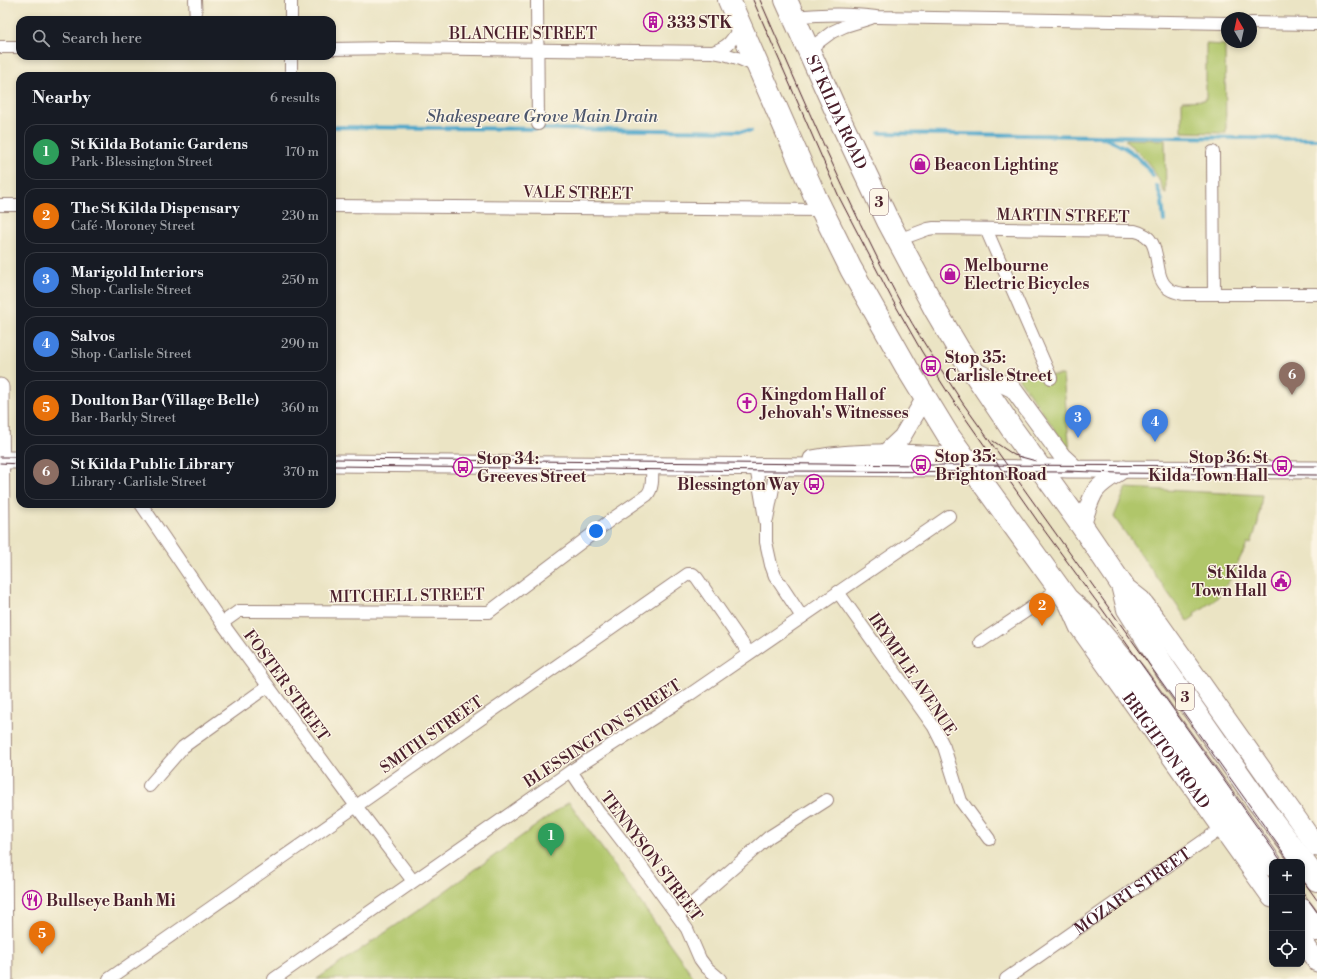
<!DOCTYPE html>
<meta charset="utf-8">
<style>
body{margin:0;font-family:"Libre Bodoni",serif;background:#242831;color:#f1f3f6}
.controls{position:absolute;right:12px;bottom:12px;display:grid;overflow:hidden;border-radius:8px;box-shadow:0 2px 6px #0003}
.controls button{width:36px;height:36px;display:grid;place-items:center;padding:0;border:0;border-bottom:1px solid #363941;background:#171b24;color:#f1f3f6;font:20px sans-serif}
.compass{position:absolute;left:1221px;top:12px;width:36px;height:36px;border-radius:50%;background:#171b24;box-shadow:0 2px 6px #0003;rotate:351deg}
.you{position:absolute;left:596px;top:531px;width:14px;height:14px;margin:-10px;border:3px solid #fff;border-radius:50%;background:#1a73e8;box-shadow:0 0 0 6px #1a73e833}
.badge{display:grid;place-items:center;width:26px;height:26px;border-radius:50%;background:#b45309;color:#fff;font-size:13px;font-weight:700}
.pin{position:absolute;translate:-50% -33px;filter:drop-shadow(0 1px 2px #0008)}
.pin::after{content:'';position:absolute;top:21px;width:14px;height:12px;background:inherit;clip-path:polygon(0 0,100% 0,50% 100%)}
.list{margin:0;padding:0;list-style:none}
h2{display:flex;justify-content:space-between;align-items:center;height:52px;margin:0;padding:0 16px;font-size:17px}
h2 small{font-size:13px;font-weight:400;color:#9ea1a6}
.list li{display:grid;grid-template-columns:26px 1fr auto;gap:12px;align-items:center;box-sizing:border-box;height:56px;margin:0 8px 8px;padding:0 8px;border:1px solid #363941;border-radius:12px}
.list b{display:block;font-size:15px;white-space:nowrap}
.list p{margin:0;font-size:13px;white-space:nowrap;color:#9ea1a6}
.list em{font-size:13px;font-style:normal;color:#9ea1a6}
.icon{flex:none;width:22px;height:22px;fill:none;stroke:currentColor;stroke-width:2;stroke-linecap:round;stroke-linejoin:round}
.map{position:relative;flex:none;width:1317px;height:979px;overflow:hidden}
.search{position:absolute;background:#171b24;box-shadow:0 2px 6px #0003;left:16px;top:16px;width:320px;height:44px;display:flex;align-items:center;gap:10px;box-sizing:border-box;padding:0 14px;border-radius:12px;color:#9ea1a6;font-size:15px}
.panel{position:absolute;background:#171b24;box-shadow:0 2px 6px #0003;left:16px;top:72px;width:320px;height:436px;border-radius:12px}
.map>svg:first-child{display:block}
.green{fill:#b0c66b;stroke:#7d724b}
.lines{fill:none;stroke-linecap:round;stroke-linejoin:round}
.stream{stroke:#4ca6ca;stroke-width:4}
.street-casing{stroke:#9a8278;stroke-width:14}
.secondary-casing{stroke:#9a8278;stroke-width:19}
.primary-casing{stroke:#9a8278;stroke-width:21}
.highway-casing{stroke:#9a8278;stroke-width:24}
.street{stroke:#fff;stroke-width:12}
.secondary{stroke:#fff;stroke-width:17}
.primary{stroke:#fff;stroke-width:19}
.highway{stroke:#fff;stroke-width:22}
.tram{stroke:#4a1f2b;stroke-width:1}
.labels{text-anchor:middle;stroke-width:3;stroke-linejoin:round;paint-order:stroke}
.shield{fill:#fcf5e5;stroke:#7f5f63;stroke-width:1}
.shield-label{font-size:15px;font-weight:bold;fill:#4a1f2b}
.poi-label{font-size:16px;font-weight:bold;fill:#4a1f2b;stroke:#fcf5e5;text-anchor:start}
.street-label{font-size:16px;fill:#4a1f2b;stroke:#fcf5e5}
.water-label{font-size:17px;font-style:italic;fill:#4b556b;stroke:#fcf5e5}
</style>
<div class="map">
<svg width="1317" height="979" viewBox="0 0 1317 979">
<rect width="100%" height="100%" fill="#fcf5e5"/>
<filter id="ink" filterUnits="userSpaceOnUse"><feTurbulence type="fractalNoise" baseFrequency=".025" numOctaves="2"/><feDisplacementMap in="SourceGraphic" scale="8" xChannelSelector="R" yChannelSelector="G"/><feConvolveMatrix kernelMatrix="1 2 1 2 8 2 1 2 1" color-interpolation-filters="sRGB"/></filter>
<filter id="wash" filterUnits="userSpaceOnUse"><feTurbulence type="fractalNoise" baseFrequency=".012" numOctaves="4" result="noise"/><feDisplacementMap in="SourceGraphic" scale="16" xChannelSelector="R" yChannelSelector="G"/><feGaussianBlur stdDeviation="0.9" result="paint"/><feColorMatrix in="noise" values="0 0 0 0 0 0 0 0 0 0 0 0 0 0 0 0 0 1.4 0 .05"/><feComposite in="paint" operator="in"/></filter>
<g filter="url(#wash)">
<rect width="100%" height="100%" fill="#ebe4c4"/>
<g class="green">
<path d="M1206,44l19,1 1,88 -44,-1v-31l24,-1z"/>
<path d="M1126,139l39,1 1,54h-1c-8,-22 -20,-38 -39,-52z"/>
<path d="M1063,375l7,76 -53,-75z"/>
<path d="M1126,488l136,7 -4,28 -7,21 -3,-1 -13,25 2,2 -21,29 -22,15 1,2 -7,5 -74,-104z"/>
<path d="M569,802l126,177h-378l106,-72z"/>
</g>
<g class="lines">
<g class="stream">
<path d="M332,127l419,4"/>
<path d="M880,133l219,3c23,8 41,19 54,40"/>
<path d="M1103,136l214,3"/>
<path d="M1157,186l5,15 2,20"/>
</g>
</g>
</g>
<g filter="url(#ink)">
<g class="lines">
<g class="street-casing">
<g id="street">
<path d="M195,0l1,20"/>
<path d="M291,0v20"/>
<path d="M537,0l1,124"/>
<path d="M794,17c28,-3 53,-4 82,0l351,6"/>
<path d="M1251,23l66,1"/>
<path d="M0,47h20"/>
<path d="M332,49l61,-1 320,4c17,2 30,8 45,15"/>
<path d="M808,50l24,-18 13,-6 26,-8"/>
<path d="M713,52c18,-7 18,-11 28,-26"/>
<path d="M291,56v20"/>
<path d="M1213,152l1,142"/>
<path d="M0,205h20"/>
<path d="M332,206l491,4"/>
<path d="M986,229l65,149"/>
<path d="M898,240l30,-11 6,-1 201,3c32,7 14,44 34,58 4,3 10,4 15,5h133"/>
<path d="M756,467l10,57v18l5,23 4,11 27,41"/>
<path d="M141,504l81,119 134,183 57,75"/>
<path d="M767,519l6,-31 2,-21"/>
<path d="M838,592l96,135 10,20 17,54 28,38"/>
<path d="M222,623l17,-12 250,1 123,-93 35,-24c7,-7 5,-21 5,-30"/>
<path d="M980,642l79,-53"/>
<path d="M571,771l28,42 10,11 27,35 51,70 13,30 6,8 14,12"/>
<path d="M149,786l34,-39 85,-61"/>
<path d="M678,916l91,-79 58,-37"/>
<path d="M109,979l579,-405h5l4,4 52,75"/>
<path d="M274,979l297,-208 115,-74 263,-181"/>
<path id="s1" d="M1006,979l216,-151"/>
</g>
</g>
<g class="secondary-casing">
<g id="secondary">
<path d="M971,369l42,20 49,67 13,12"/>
<path d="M0,387l4,592"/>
<path d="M884,454l18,-17 23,-39"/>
<path d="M812,459c49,-9 110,-7 159,-1"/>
<path d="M0,460h20"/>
<path d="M332,463l707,6 7,-1"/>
<path d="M1035,467l32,2 250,1"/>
<path d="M1082,526c4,-12 7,-26 14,-36 7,-9 19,-15 28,-21"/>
</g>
</g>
<g class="primary-casing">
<g id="primary">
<path d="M1122,585l19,15 14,18 162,229"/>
<path id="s2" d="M1067,600l12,27 193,271"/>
<path d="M1302,940l15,22"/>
</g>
</g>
<g class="highway-casing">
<g id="highway">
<path d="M729,0l86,196 36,73 56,99 41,67 119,164 22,20 46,55 137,191"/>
<path id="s3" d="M786,0l56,124 46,97 48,90 23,39 53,79 70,97 40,59 6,24 38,61 93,133 58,77"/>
<path d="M1302,910l15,20"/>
</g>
</g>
<use href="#street" class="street"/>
<use href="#secondary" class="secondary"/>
<use href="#primary" class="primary"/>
<use href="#highway" class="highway"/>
<g class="tram">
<path d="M753,0l87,199 53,102 29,51 30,47 89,127 61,83 180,253"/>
<path d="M760,0c44,100 86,200 137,296 19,37 43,71 65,106l328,460"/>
<path d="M993,441l21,14 22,6"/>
<path d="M0,457h20"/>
<path d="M332,459l589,6 396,1"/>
<path d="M0,463l20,1"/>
<path d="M332,466l442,5 299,1"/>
<path d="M1067,471l51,2 199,2"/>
<path d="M1302,879l15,21"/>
<path d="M1302,891l15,21"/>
</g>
</g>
</g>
<defs>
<g id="building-ring" transform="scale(1)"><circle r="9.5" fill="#fcf5e5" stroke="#b5179e" stroke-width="1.5"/><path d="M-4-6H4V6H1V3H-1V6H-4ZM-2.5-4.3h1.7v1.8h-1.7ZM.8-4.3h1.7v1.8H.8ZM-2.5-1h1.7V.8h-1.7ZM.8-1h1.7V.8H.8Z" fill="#b5179e"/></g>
<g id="shop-ring" transform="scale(1)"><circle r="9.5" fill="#fcf5e5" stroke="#b5179e" stroke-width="1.5"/><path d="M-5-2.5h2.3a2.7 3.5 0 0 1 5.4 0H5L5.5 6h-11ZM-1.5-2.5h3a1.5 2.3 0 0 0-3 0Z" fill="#b5179e"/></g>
<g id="bus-ring" transform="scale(1)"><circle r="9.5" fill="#fcf5e5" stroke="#b5179e" stroke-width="1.5"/><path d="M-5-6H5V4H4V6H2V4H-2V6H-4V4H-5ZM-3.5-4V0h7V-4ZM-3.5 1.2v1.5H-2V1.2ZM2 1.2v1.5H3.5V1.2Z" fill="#b5179e"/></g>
<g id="church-ring" transform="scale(1)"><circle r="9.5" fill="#fcf5e5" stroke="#b5179e" stroke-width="1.5"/><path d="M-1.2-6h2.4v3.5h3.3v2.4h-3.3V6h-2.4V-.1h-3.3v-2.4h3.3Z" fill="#b5179e"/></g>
<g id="civic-ring" transform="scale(1)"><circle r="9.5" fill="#fcf5e5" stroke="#b5179e" stroke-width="1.5"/><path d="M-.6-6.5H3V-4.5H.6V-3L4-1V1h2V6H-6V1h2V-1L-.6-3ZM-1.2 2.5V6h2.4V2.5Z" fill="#b5179e"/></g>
<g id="restaurant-ring" transform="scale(1)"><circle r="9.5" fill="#fcf5e5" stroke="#b5179e" stroke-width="1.5"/><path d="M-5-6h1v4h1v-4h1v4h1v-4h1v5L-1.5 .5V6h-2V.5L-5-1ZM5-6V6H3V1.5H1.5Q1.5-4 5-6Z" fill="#b5179e"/></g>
</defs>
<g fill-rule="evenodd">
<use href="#building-ring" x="653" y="22"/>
<use href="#shop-ring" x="920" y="164"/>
<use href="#shop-ring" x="950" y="274"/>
<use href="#bus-ring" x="931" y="366"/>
<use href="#church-ring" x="747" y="403"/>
<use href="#bus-ring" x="921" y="465"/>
<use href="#bus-ring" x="1282" y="466"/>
<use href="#bus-ring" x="463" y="467"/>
<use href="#bus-ring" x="814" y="484"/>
<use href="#civic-ring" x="1281" y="581"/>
<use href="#restaurant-ring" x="32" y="900"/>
</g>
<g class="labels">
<g class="shield">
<rect x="870" y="189" width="18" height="26" rx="3"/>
<rect x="1176" y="684" width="18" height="26" rx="3"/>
</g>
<g class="shield-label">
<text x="879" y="207">3</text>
<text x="1185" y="702">3</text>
</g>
<g class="poi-label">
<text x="667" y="28">333 STK</text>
<text x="934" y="170">Beacon Lighting</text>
<text x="964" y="271">Melbourne<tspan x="964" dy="18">Electric Bicycles</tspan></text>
<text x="945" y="363">Stop 35:<tspan x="945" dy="18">Carlisle Street</tspan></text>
<text x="761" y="400">Kingdom Hall of<tspan x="761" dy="18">Jehovah's Witnesses</tspan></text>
<text x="935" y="462">Stop 35:<tspan x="935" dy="18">Brighton Road</tspan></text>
<text x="1268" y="463" text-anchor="end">Stop 36: St<tspan x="1268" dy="18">Kilda Town Hall</tspan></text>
<text x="477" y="464">Stop 34:<tspan x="477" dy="18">Greeves Street</tspan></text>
<text x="800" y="490" text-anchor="end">Blessington Way</text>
<text x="1267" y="578" text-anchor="end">St Kilda<tspan x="1267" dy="18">Town Hall</tspan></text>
<text x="46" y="906">Bullseye Banh Mi</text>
</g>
<g class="street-label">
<text x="523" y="39">BLANCHE STREET</text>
<text dy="6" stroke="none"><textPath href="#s3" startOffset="123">ST KILDA ROAD</textPath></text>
<text transform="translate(578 192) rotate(1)" y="6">VALE STREET</text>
<text transform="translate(1063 215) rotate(1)" y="6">MARTIN STREET</text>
<text transform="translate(407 595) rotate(-1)" y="6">MITCHELL STREET</text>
<text transform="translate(913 674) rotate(56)" y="6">IRYMPLE AVENUE</text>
<text transform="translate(287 685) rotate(54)" y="6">FOSTER STREET</text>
<text transform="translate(602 733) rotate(-33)" y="6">BLESSINGTON STREET</text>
<text transform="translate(431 734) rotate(-35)" y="6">SMITH STREET</text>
<text dy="6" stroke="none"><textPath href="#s2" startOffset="181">BRIGHTON ROAD</textPath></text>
<text transform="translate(652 856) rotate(53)" y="6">TENNYSON STREET</text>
<text dy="6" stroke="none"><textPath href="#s1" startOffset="154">MOZART STREET</textPath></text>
</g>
<g class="water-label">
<text x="542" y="122">Shakespeare Grove Main Drain</text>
</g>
</g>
</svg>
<div class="controls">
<button>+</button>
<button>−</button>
<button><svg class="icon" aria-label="locate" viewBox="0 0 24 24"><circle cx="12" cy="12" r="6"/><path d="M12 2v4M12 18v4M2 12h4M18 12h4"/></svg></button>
</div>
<svg class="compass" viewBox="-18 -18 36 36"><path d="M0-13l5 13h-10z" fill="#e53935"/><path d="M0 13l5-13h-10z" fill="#9ea1a6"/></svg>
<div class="you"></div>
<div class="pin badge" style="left:551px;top:856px;background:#2e9e5b">1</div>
<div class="pin badge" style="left:1042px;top:626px;background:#e8710a">2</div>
<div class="pin badge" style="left:1078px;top:438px;background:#3f7fe0">3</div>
<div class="pin badge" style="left:1155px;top:442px;background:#3f7fe0">4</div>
<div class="pin badge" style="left:42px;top:954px;background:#e8710a">5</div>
<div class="pin badge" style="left:1292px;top:395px;background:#8d6e63">6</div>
<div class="search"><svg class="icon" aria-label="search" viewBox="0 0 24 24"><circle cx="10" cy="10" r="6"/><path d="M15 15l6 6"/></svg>Search here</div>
<section class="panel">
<h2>Nearby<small>6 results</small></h2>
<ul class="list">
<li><span class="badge" style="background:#2e9e5b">1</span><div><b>St Kilda Botanic Gardens</b><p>Park · Blessington Street</p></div><em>170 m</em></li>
<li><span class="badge" style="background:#e8710a">2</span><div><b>The St Kilda Dispensary</b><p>Café · Moroney Street</p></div><em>230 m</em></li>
<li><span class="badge" style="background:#3f7fe0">3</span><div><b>Marigold Interiors</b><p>Shop · Carlisle Street</p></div><em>250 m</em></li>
<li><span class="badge" style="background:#3f7fe0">4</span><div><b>Salvos</b><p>Shop · Carlisle Street</p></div><em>290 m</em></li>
<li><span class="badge" style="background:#e8710a">5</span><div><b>Doulton Bar (Village Belle)</b><p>Bar · Barkly Street</p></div><em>360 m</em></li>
<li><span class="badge" style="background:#8d6e63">6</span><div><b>St Kilda Public Library</b><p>Library · Carlisle Street</p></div><em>370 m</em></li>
</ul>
</section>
</div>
